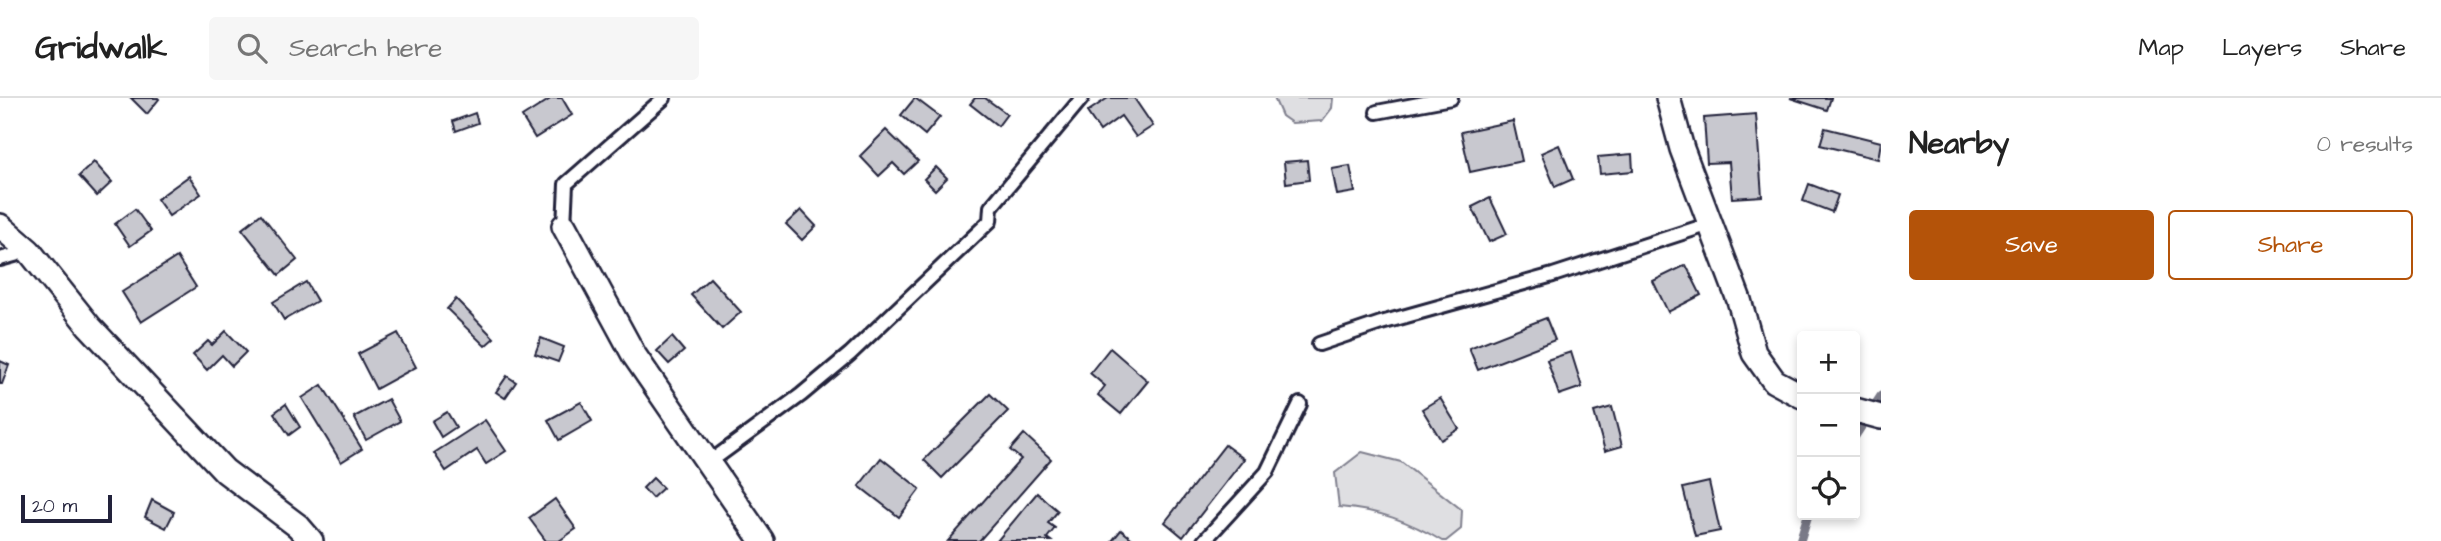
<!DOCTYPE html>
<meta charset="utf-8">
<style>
body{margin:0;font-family:"Architects Daughter",sans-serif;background:#f6f6f6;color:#222}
.controls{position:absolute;right:21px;bottom:21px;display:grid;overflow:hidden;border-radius:7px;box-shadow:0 4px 10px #0003}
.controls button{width:63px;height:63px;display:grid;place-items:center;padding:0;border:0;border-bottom:2px solid #e0e0e0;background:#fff;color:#222;font:35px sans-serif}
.scale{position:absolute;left:21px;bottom:18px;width:91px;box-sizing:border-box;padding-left:7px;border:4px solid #22223b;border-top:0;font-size:19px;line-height:24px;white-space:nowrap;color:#22223b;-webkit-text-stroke:5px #fff;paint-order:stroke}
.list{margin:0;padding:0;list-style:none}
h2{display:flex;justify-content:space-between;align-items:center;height:91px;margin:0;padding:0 28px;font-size:30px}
h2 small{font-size:23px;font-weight:400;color:#767676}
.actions{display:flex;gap:14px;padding:21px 28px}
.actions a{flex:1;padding:16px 0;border:2px solid #b45309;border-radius:7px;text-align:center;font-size:24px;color:#b45309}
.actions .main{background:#b45309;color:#fff}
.icon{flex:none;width:38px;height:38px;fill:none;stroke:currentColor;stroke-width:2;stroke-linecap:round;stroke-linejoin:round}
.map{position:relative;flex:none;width:1881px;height:443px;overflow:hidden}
header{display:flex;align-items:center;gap:42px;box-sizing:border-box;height:98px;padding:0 35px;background:#fff;border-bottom:2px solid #e0e0e0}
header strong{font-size:33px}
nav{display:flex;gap:38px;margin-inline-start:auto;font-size:24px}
.search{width:490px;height:63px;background:#f6f6f6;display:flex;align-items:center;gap:18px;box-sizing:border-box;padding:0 24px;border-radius:7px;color:#767676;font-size:26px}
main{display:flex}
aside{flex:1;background:#fff}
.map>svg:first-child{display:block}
.green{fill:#dfdfe2;stroke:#80808e;stroke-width:2}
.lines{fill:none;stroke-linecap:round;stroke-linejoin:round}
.stream{stroke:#7a7a88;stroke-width:9}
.building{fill:#c8c8cf;stroke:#22223b;stroke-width:2}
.service-casing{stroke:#22223b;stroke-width:18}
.minor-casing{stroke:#22223b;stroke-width:28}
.service{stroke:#fff;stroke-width:12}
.minor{stroke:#fff;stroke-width:23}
</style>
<header>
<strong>Gridwalk</strong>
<div class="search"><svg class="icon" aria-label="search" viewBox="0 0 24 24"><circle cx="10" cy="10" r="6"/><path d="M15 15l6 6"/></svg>Search here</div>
<nav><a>Map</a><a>Layers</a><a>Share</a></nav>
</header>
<main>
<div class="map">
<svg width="1881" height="443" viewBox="0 0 1881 443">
<rect width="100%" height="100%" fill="#fff"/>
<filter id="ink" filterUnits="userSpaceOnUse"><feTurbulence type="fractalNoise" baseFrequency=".0143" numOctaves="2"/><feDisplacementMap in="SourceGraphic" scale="14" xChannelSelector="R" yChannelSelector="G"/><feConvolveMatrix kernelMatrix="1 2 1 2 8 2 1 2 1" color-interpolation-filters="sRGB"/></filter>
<g filter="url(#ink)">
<g class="green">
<path d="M1274,0h59l-1,10 -10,13 -30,2 -10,-7z"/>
<path d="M1362,354l39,10 61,48 -1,19 -15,12h-4c-33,-20 -64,-31 -103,-34l-4,-34z"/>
</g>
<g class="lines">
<g class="stream">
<path d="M1855,338l26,-40"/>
<path d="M1800,443l8,-26"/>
</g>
</g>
<g class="building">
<path d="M131,0h27l1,1 -12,15z"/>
<path d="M552,0h10l10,17 -37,23 -13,-21z"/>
<path d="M915,0l25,19 -15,18 -24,-20z"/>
<path d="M975,0h10l22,16 -9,12 -28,-22z"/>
<path d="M1108,0h26l19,28 -17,11 -15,-21 -21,15 -13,-19z"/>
<path d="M1790,0h41l-4,12z"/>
<path d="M475,15l3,10 -22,8 -3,-10z"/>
<path d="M1756,16l6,82 -30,2 -3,-36 -22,1 -3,-45z"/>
<path d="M1513,23l9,40 -52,11 -9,-40z"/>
<path d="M1825,30l56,14 -3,17 -58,-14z"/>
<path d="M886,32l32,31 -14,13 -11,-11 -14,13 -19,-20z"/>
<path d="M1559,47l14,34 -18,8 -14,-34z"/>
<path d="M1632,56l1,17 -33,3 -2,-17z"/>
<path d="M1307,62l2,20 -23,3 -2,-21z"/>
<path d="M94,64l18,20 -15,14 -18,-20z"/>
<path d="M1350,68l5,26 -18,3 -5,-26z"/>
<path d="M936,69l11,11 -12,12 -11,-11z"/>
<path d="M189,78l12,18 -32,22 -12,-17z"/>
<path d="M1809,86l29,11 -6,17 -29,-11z"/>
<path d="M1490,100l17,36 -18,8 -17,-35z"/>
<path d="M135,111l16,22 -21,15 -15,-22z"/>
<path d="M801,112l15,16 -14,14 -16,-16z"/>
<path d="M261,116l36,46 -18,15 -37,-46z"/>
<path d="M177,159l19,30 -55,35 -19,-30z"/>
<path d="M1686,167l15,30 -33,17 -15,-31z"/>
<path d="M710,180l31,34 -19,17 -31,-34z"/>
<path d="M306,184l11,19 -33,19 -11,-18z"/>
<path d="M456,201l38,39 -9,8 -38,-37z"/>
<path d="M1546,220l9,22 -77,30 -9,-22z"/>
<path d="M226,233l20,21 -14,14 -10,-11 -15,15 -14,-15 15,-14 4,4z"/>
<path d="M398,235l18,34 -40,22 -18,-35z"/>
<path d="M672,239l12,14 -15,13 -12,-13z"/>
<path d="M541,240l23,9 -6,15 -23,-8z"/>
<path d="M1110,250l38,33 -27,33 -23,-19 7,-9 -15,-13z"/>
<path d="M1571,254l11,35 -23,8 -12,-35z"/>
<path d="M0,263l9,4 -7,19h-2z"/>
<path d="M507,278l9,6 -11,16 -9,-6z"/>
<path d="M322,287l40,64 -21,13 -39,-64z"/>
<path d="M990,296l18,17 -66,67 -18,-18z"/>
<path d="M1440,300l19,31 -18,11 -19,-31z"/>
<path d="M388,301l12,22 -34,19 -12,-23z"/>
<path d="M581,304l11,19 -33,19 -11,-20z"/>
<path d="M286,306l14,23 -11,8 -15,-22z"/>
<path d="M1612,309l10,39 -17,5 -11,-39z"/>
<path d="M447,314l9,15 -15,10 -9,-16z"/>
<path d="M485,322l21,31 -20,13 -9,-14 -31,21 -12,-18z"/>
<path d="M1024,336l27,25 -72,82h-31l73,-82 -11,-9z"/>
<path d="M1225,347l19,14 -61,78 -18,-15z"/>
<path d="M881,360l39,31 -21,28 -40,-31z"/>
<path d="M653,380l10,10 -11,10 -9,-10z"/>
<path d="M1709,384l11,49 -25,5 -12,-48z"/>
<path d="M1037,395l21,18 -10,12 7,5 -8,10 4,3h-54z"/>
<path d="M555,401l21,30 -17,12h-13l-17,-23z"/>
<path d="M152,402l22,12 -8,16 -21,-11z"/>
<path d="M1121,432l14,11h-23z"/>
</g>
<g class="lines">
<g class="service-casing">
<g id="service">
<path d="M1377,14l74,-14"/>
<path d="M564,128l2,-42 98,-86"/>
<path d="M0,161l29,-8"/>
<path d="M1319,246l62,-21 172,-48 157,-51"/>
<path d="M707,366l94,-69 49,-41 140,-133 1,-14 91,-109"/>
<path d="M1204,443l63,-69 33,-68"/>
</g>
</g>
<g class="minor-casing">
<g id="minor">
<path d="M1668,0l14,51 57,151 15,53 20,28 28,15"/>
<path d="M0,128l29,25 60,75 136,145 73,55 13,15"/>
<path d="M564,128l70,129 128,186"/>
<path d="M1855,312l26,7"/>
</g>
</g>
<use href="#service" class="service"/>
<use href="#minor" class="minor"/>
</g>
</g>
</svg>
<div class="controls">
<button>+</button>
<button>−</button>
<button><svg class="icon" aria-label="locate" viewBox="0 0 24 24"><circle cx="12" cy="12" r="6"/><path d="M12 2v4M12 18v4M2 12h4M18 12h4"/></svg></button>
</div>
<div class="scale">20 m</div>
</div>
<aside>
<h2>Nearby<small>0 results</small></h2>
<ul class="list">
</ul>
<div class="actions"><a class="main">Save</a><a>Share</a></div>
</aside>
</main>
